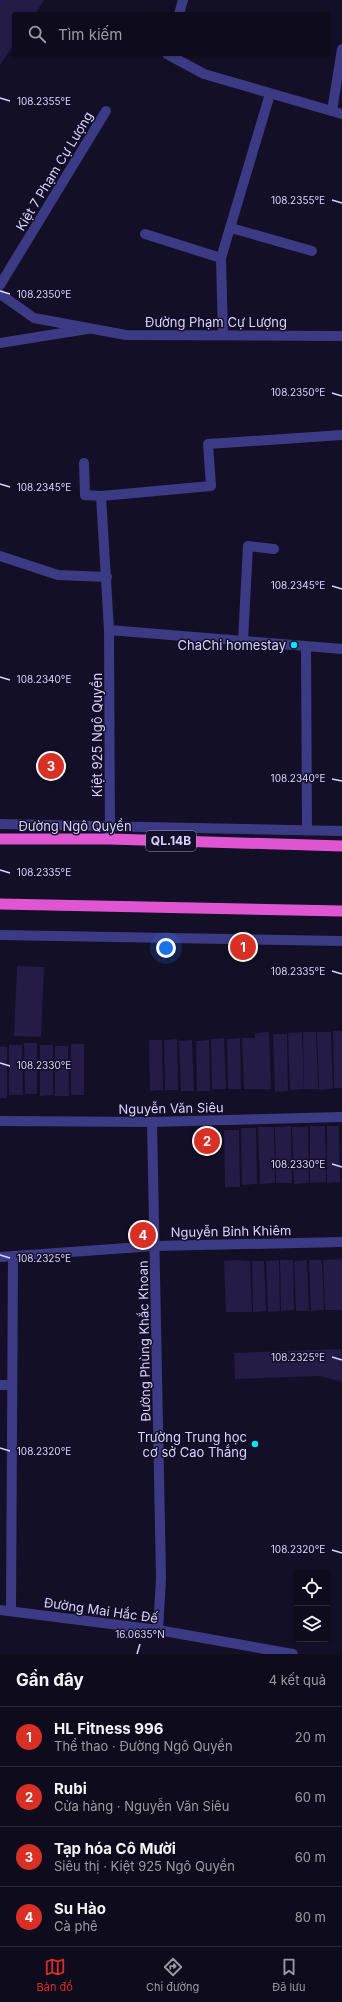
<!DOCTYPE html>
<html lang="vi">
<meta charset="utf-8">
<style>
body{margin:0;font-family:Inter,sans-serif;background:#1c1929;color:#f1f3f6}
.controls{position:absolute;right:12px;bottom:12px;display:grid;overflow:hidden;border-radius:4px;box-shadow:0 1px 3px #0004}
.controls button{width:36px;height:36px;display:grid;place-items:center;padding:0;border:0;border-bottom:1px solid #2e2b3b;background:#0e0b1c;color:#f1f3f6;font:20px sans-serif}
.you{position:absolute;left:166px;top:948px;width:14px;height:14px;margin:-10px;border:3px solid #fff;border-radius:50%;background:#1a73e8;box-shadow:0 0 0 6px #1a73e833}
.badge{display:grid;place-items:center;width:26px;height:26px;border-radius:50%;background:#d93025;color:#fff;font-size:13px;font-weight:700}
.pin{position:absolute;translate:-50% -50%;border:2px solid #fff;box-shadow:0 1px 4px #0006}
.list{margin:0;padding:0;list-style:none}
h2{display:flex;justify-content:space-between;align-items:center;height:52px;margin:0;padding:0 16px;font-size:17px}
h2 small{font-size:13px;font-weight:400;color:#9b9ba3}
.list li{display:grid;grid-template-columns:26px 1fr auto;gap:12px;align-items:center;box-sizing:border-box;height:60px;padding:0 16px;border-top:1px solid #2e2b3b}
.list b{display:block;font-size:15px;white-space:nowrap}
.list p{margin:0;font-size:13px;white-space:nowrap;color:#9b9ba3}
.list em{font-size:13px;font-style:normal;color:#9b9ba3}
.icon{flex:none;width:22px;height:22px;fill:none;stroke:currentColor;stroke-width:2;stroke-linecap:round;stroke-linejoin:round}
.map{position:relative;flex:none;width:342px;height:1654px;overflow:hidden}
.search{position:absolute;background:#0e0b1c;box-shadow:0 1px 3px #0004;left:12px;right:12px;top:12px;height:44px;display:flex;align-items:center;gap:10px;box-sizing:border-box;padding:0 14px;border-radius:4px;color:#9b9ba3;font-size:15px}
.sheet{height:292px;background:#0e0b1c}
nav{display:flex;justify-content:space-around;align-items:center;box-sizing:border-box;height:56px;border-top:1px solid #2e2b3b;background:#0e0b1c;font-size:11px;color:#9b9ba3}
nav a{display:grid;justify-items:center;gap:2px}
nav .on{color:#d93025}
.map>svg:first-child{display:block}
.building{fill:#241b47}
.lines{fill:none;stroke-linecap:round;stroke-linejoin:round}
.service{stroke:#3d3a85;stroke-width:10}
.minor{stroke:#3d3a85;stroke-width:10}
.tertiary{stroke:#3d3a85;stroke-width:10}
.trunk{stroke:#e055d1;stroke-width:11}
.ticks{fill:none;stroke:#d9d4ff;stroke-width:1.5}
.poi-dot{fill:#00e5ff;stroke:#130f26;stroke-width:1.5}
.labels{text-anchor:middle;stroke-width:3;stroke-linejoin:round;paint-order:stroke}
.shield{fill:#130f26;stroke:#9e99be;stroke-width:1}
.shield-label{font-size:12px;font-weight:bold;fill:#d9d4ff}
.street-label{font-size:13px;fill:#d9d4ff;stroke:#130f26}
.poi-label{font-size:13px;fill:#d9d4ff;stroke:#130f26;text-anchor:end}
.ticks-label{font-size:10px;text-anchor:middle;fill:#d9d4ff;stroke:#130f26;stroke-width:3;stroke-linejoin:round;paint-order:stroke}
</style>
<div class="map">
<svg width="342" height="1654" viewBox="0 0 342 1654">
<rect width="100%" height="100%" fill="#130f26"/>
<g class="building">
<path d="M0,0h44l-9,14h-21v30l-14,21z"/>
<path d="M17,966l27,1 -3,70 -27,-1z"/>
<path d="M333,1031h9v57h-8z"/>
<path d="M269,1032l2,57h-27l-2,-51h13v-5z"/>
<path d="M302,1032l2,57 -14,1 -2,-57z"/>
<path d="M303,1032h13l2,57h-14z"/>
<path d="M317,1032h14l2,57 -14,1z"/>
<path d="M273,1034h14l1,57 -13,1z"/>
<path d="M224,1038l2,51h-14l-1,-50z"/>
<path d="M240,1038l1,51h-13l-1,-50z"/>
<path d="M177,1039l1,51h-13l-1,-50z"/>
<path d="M149,1040h13l1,50 -13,1z"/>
<path d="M192,1040l2,51h-13l-2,-50z"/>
<path d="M209,1040l1,51h-13l-1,-50z"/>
<path d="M24,1043h13v51h-12z"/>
<rect x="71" y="1044" width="13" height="51"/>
<path d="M9,1045h13l1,50h-14z"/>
<path d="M40,1045h13v50l-13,1z"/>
<path d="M55,1046h13l1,50h-14z"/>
<rect x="0" y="1047" width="7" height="51"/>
<path d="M291,1126l1,57h-16l-1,-56z"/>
<path d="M310,1126h15l1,56 -16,1z"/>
<path d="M327,1126h12l1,56 -13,1z"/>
<path d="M258,1127h16l1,56 -15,1z"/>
<path d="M292,1127h16l1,56 -15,1z"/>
<path d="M241,1128h15l1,56 -15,1z"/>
<path d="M224,1130h15l1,57h-15z"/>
<path d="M342,1259v51h-4v-22v22h-13l-2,-50z"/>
<path d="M237,1260l13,1 2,51h-26l-2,-51z"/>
<path d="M279,1260l1,51 -12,1 -2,-51z"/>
<path d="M280,1260h13l1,50 -13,1z"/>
<path d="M307,1260l2,51h-13l-2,-50z"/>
<path d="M309,1260h13l2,50 -13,1z"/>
<path d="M252,1261h12l2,50 -13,1z"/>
<path d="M341,1349l1,33 -22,-6 -85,3 -1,-26z"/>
</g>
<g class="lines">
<g class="service">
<path d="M332,111l10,-62"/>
<path d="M231,228l81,23"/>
<path d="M145,234l76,24"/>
<path d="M0,285l106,-174"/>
<path d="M223,335l-2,-77 49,-164"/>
<path d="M0,343l87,-14"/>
<path d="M101,496l110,-10 -3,-42 134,-9"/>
<path d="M0,556l58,19 49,2"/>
<path d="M109,630l233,19"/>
<path d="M243,641l5,-95 26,3"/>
<path d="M306,646l1,184"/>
</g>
<g class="minor">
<path d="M179,14l4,-14"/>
<path d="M167,54l37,20 138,40"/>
<path d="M0,294l34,24 92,17 216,1"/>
<path d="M84,463l1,32 16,1 8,134 1,209"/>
<path d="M0,1121l152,1 190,-5"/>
<path d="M152,1122l9,456 -3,52"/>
<path d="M0,1257l155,-11 187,-4"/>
<path d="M0,1385h12"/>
<path d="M0,1610l158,20 135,24"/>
<path d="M11,1611l2,-354"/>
</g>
<g class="tertiary">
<path d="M0,824l342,7"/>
<path d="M0,935l342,6"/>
</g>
<g class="trunk">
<path d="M0,839h110l232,7"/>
<path d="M0,904l342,7"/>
</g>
</g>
<path class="ticks" d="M0,98l10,3M332,200l10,3M0,291l10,3M332,393l10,3M0,484l10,3M332,586l10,3M0,677l10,3M332,779l10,2M0,870l10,3M332,971l10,3M0,1063l10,3M332,1164l10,3M0,1255l10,3M332,1357l10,3M0,1448l10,3M332,1550l10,3M137,1654l3,-10"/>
<g class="poi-dot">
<circle cx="294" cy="645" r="4"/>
<circle cx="255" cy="1444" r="4"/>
</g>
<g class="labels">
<rect class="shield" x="146" y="831" width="50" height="20" rx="3"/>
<g class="shield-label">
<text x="171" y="845">QL.14B</text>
</g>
<g class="street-label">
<text transform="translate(54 171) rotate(-59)" y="5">Kiệt 7 Phạm Cự Lượng</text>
<text x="216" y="327">Đường Phạm Cự Lượng</text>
<text transform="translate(97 735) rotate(-90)" y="5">Kiệt 925 Ngô Quyền</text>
<text x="75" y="831">Đường Ngô Quyền</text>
<text transform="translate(171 1108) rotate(-1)" y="5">Nguyễn Văn Siêu</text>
<text transform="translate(231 1231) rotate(-1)" y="5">Nguyễn Bỉnh Khiêm</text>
<text transform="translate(144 1341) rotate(-91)" y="5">Đường Phùng Khắc Khoan</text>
<text transform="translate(101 1610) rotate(8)" y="5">Đường Mai Hắc Đế</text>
</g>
<g class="poi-label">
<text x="286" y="650">ChaChi homestay</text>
<text x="247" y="1442">Trường Trung học<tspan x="247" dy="15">cơ sở Cao Thắng</tspan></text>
</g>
</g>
<g class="ticks-label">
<text x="44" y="105">108.2355°E</text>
<text x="298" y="204">108.2355°E</text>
<text x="44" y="298">108.2350°E</text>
<text x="298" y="396">108.2350°E</text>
<text x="44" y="491">108.2345°E</text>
<text x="298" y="589">108.2345°E</text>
<text x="44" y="683">108.2340°E</text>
<text x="298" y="782">108.2340°E</text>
<text x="44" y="876">108.2335°E</text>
<text x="298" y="975">108.2335°E</text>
<text x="44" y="1069">108.2330°E</text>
<text x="298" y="1168">108.2330°E</text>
<text x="44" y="1262">108.2325°E</text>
<text x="298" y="1361">108.2325°E</text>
<text x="44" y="1455">108.2320°E</text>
<text x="298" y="1553">108.2320°E</text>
<text x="140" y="1638">16.0635°N</text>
</g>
</svg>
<div class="controls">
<button><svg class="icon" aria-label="locate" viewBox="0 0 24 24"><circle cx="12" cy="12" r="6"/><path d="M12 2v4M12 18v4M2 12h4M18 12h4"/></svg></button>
<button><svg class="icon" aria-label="layers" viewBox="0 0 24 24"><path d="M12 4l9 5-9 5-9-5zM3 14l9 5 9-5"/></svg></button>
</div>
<div class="you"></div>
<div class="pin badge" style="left:243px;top:947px">1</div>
<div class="pin badge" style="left:207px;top:1141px">2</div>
<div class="pin badge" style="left:51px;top:766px">3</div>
<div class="pin badge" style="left:143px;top:1235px">4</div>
<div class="search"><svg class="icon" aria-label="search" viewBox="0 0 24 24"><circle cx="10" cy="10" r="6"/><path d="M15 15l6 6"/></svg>Tìm kiếm</div>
</div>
<section class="sheet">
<h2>Gần đây<small>4 kết quả</small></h2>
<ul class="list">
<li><span class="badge">1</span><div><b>HL Fitness 996</b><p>Thể thao · Đường Ngô Quyền</p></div><em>20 m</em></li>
<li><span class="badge">2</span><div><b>Rubi</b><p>Cửa hàng · Nguyễn Văn Siêu</p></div><em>60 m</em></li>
<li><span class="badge">3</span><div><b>Tạp hóa Cô Mười</b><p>Siêu thị · Kiệt 925 Ngô Quyền</p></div><em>60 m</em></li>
<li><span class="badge">4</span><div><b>Su Hào</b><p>Cà phê</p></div><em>80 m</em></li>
</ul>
</section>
<nav>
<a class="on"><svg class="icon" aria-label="map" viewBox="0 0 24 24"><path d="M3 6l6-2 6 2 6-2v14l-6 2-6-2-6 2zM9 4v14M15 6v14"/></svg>Bản đồ</a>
<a><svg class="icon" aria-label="directions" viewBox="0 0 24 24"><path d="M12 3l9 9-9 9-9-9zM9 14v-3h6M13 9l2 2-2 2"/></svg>Chỉ đường</a>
<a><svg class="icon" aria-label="saved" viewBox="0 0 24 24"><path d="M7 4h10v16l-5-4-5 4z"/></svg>Đã lưu</a>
</nav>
